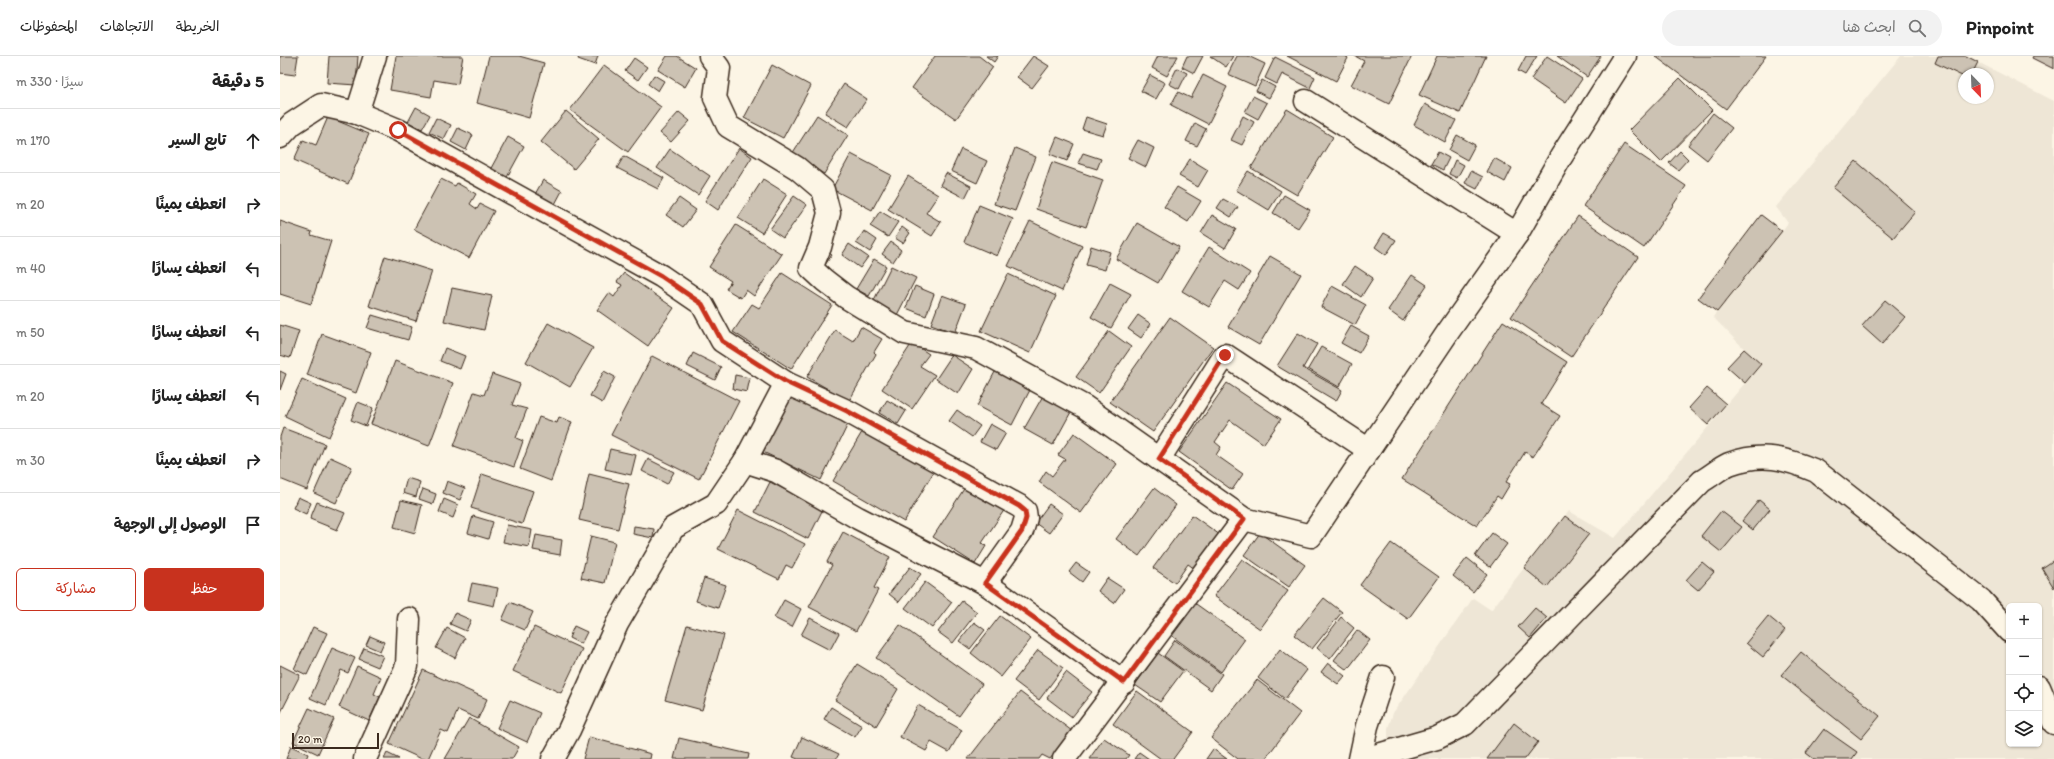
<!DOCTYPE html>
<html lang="ar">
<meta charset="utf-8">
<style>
body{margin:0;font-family:Itim,"Playpen Sans Arabic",sans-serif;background:#f2f2f2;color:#222;direction:rtl}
.controls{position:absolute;right:12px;bottom:12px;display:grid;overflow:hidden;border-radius:6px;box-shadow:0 1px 3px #0004}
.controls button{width:36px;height:36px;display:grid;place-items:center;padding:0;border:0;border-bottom:1px solid #e0e0e0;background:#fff;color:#222;font:20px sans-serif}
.compass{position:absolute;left:1678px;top:12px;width:36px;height:36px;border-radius:50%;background:#fff;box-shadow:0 1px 3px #0004;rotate:157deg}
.scale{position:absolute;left:12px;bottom:10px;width:87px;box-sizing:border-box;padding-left:4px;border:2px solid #3b2a1e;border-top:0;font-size:11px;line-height:14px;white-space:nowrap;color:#3b2a1e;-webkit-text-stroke:3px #fcf5e5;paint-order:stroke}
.stop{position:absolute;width:12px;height:12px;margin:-9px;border:3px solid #c8321e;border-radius:50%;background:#fff}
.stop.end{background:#c8321e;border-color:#fff;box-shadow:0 1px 4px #0008}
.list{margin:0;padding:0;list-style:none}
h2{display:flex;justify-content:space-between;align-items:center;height:52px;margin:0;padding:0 16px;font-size:17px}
h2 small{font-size:13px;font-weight:400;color:#767676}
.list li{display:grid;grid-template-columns:26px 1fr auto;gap:12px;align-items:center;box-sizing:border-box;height:64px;padding:0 16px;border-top:1px solid #e0e0e0}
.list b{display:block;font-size:15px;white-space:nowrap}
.list em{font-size:13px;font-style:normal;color:#767676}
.actions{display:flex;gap:8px;padding:12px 16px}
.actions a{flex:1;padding:9px 0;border:1px solid #c8321e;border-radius:6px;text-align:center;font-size:14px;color:#c8321e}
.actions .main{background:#c8321e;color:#fff}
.icon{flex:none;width:22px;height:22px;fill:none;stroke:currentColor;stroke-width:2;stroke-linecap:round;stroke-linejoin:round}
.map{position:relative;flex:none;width:1774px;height:703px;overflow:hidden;direction:ltr}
header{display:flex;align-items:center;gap:24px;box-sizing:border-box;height:56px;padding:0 20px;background:#fff;border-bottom:1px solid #e0e0e0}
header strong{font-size:19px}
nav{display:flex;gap:22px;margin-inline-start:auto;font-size:14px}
.search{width:280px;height:36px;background:#f2f2f2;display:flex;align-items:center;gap:10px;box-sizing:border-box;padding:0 14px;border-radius:22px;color:#767676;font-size:15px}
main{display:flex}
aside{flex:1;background:#fff}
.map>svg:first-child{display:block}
.built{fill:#eee6d6;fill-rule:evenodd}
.building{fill:#ccc2b3;stroke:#3b2a1e}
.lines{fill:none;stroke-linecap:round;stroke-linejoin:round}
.minor-casing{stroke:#3b2a1e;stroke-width:25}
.minor{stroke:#fcf5e5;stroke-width:22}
.route{stroke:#c8321e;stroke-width:5}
</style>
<header>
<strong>Pinpoint</strong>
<div class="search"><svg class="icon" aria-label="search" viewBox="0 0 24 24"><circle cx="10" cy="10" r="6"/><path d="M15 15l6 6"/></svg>ابحث هنا</div>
<nav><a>الخريطة</a><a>الاتجاهات</a><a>المحفوظات</a></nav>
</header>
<main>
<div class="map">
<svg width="1774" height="703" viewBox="0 0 1774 703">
<rect width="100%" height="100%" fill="#fcf5e5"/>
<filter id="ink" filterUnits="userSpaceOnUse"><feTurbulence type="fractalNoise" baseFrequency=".025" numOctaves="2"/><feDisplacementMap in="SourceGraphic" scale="8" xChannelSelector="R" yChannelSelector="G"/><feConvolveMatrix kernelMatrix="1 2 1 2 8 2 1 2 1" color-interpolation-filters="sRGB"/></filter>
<g filter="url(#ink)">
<path class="built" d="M1621,0h65l88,45v658h-664l-2,-12v-19l5,-15 80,-115 18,12 78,-99 46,27 145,-173 -47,-48 75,-94 -12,-16zM1684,18h24v24h-24zM1729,550h30v138h-30z"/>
<g class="building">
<path d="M0,0h18l-3,19 -15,-2z"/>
<path d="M49,0h29l-2,29 -29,-2z"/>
<path d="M116,0h67l-5,28 -24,-4 -3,17 -41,-7z"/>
<path d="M209,0h30l25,7 -15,55 -52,-15z"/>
<path d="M299,0h19l-3,9 -17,-6z"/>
<path d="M387,0h10l19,12 -11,19 -27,-17z"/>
<path d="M655,0h44l14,11 -37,52 -44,-31z"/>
<path d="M706,0h12l-4,6z"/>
<path d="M753,0l16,10 -17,22 -15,-11z"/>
<path d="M878,0h20l-11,20 -15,-8z"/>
<path d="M907,0h16l-9,17 -12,-6z"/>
<path d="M930,0h23l-7,11z"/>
<path d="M957,0h11l17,8 -10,22 -27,-12z"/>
<path d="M1007,0h58l3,2 -12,23z"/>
<path d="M1075,0h57l-23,48 -38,-19 13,-24z"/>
<path d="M1157,0h49l-26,57 -41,-18z"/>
<path d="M1246,0h11l-12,19 -7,-4z"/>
<path d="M1267,0l35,23 -16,24 -35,-24z"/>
<path d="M1277,0h44l-14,21z"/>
<path d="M1375,0h111l-40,53z"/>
<path d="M1658,0h28l12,6 -6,12h-8v3l-29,-14z"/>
<path d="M1753,0h21v13l-22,-11z"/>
<path d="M995,1l40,20 -5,11 -28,-14 -5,10 -12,-6z"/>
<path d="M354,2l13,9 -9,13 -13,-9z"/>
<path d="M324,9l57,42 -33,45 -58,-42z"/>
<path d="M492,9l39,21 -28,52 -39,-20z"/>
<path d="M897,12l10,5 -8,16 -10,-5z"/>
<path d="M374,19l10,6 -6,10 -10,-7z"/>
<path d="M870,19l15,8 -9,16 -15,-8z"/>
<path d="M923,19l24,12 -19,37 -37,-19 7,-13 13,6z"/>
<path d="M1400,22l32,32 -51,52 -32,-32z"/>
<path d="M982,24l13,7 -6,11 -13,-7z"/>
<path d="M564,28l23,15 -19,28 -23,-14z"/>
<path d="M973,40l14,7 -9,16 -13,-7z"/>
<path d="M1145,48l31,16 -11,22 -31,-17z"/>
<path d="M136,51l14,8 -8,14 -14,-7z"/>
<path d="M1007,53l46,28 -36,58 -46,-27z"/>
<path d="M286,55l33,28 -25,30 -33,-27z"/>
<path d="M399,56l11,9 -19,21 -11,-9z"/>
<path d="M1433,57l19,15 -25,32 -19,-15z"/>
<path d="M537,59l31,20 -24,39 -32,-20z"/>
<path d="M963,60l11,6 -12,23 -11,-5z"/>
<path d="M48,61l41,17 -21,50 -54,-24 9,-20 13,5z"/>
<path d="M806,61l21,7 -4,11 -21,-6z"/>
<path d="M156,62l15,7 -7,14 -15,-7z"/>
<path d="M915,67l11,6 -9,17 -11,-5z"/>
<path d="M178,72l15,7 -7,15 -15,-8z"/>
<path d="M1177,79l18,10 -8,15 -18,-10z"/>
<path d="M228,81l16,9 -18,33 -16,-9z"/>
<path d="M777,81l17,7 -7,17 -17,-7z"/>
<path d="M858,84l16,8 -8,19 -18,-9z"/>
<path d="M1344,88l62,42 -42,62 -61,-42z"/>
<path d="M459,92l13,9 -34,53 -13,-9z"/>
<path d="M735,92l21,9 -21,54 -21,-7z"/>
<path d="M390,93l40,27 -12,19 -41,-27z"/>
<path d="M681,93l26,12 -10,22 -26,-12z"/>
<path d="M1400,95l8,8 -10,11 -9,-7z"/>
<path d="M1158,96l11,6 -6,12 -12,-6z"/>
<path d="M803,97l18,6 -4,10 -19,-6z"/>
<path d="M571,98l40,21 -19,35 -40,-21z"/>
<path d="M344,100l40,22 -6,11 -41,-21z"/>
<path d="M1214,102l18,10 -7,14 -18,-10z"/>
<path d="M910,103l18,11 -10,17 -19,-11z"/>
<path d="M1175,104l9,5 -7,13 -8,-4z"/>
<path d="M1576,105l59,51 -22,26 -60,-50z"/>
<path d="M772,106l51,18 -17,47 -50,-18z"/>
<path d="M968,115l33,20 -12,19 -33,-20z"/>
<path d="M1191,115l12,6 -6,12 -12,-6z"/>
<path d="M666,117l25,13 -6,12 -25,-13z"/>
<path d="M628,120l30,19 -12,18 15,9 -9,14 -44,-27z"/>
<path d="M161,123l14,7 2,-3 19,11 -6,10 7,5 3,-5 14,7 -25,47 -55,-29z"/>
<path d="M483,123l24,15 -25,39 -24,-15z"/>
<path d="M263,124l19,11 -8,15 -20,-10z"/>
<path d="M897,131l24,14 -13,21 -24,-15z"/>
<path d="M1004,139l26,15 -12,18 -25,-15z"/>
<path d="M514,140l13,9 -24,33 -13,-9z"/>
<path d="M399,142l17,12 -13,17 -17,-12z"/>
<path d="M943,143l15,8 -7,10 -14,-9z"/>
<path d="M699,149l34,14 -16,37 -33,-14z"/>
<path d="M600,155l18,11 -10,15 -18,-11z"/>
<path d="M932,159l24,14 -11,19 -24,-15z"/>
<path d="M1481,159l21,16 -65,81 -19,-14z"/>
<path d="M1298,160l60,41 -67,100 -60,-40z"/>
<path d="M0,165l32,11 -1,3 20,6 -20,63 -31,-10z"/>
<path d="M750,165l52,25 -20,45 -54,-25z"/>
<path d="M857,167l42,24 -21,36 -42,-24z"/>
<path d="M456,169l46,29 -28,42 -8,-6 -5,8 -15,-9 5,-8 -22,-14z"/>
<path d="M622,171l8,6 -7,10 -8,-5z"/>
<path d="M584,175l13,9 -7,12 -14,-9z"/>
<path d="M1104,177l12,7 -10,15 -11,-8z"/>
<path d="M611,186l10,8 -8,12 -11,-8z"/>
<path d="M569,188l19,13 -8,11 -18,-13z"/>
<path d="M811,190l19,6 -5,18 -19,-5z"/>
<path d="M929,191l41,26 -11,17 -14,-9 -16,26 -27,-16z"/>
<path d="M546,195l6,4 -10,14z"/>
<path d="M105,200l47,15 -16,50 -47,-15z"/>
<path d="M990,200l31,18 -42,71 -31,-18z"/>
<path d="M594,203l12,7 -17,30 -13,-7z"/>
<path d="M611,210l25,12 -19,37 -24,-13z"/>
<path d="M1075,210l18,12 -12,19 -18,-13z"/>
<path d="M344,217l50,35 -26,38 -51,-36 12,-17 5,4 8,-12 -5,-3z"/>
<path d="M502,217l50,32 -41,64 -58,-37 19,-28 7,4z"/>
<path d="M728,218l48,22 -26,57 -49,-22z"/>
<path d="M1132,219l15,10 -24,36 -15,-11z"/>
<path d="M830,227l21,11 -20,34 -20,-11z"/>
<path d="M635,230l19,8 -8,22 -20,-8z"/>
<path d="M1052,230l34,19 -11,20 -34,-18z"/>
<path d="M172,232l40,8 -8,34 -40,-9z"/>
<path d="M662,239l24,9 -11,29 -24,-9z"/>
<path d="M1605,244l20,17 -23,27 -20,-18z"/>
<path d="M92,259l40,12 -4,13 -41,-12z"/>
<path d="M858,259l13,9 -10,14 -13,-9z"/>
<path d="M890,261l43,30 -60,85 -43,-30z"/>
<path d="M1223,265l64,41 -26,42 19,12 -27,41 -8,-5 -19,30 4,2 -9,15 -4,-3 -20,30 -75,-47z"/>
<path d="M268,267l45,25 -23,39 -44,-25z"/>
<path d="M0,269l19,6 -9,27 -10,-3z"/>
<path d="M1071,270l18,10 -10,17 -18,-10z"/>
<path d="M581,271l21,12 -8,13 2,2 -27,47 -42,-24 28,-47 18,11z"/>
<path d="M829,275l22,16 -32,46 -23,-16z"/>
<path d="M1018,277l19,11 -14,24 39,22 -6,11 -59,-35z"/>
<path d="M42,278l49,18 -15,41 -49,-18z"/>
<path d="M632,287l17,11 -9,12 15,9 -23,34 -30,-20z"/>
<path d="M1041,291l31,17 -13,23 -31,-18z"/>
<path d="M165,292l20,8 -5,13 -20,-8z"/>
<path d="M1464,293l17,15 -16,19 -18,-16z"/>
<path d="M413,297l28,14 -6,13 -28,-14z"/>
<path d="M672,299l21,14 -15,25 -22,-15z"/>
<path d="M372,300l87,45 -40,78 -88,-44z"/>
<path d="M115,305l58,22 -24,63 -58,-22z"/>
<path d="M716,314l35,18 -19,37 -35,-19z"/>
<path d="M0,315l6,3 -6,16z"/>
<path d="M324,315l11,6 -13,26 -12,-7z"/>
<path d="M212,318l28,10 -8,21 15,4 -11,29 7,3 -9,26 -60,-21 20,-54 10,3z"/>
<path d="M455,319l15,3 -3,14 -14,-3z"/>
<path d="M22,323l44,20 -17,38 -44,-21z"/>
<path d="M947,327l54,36 -17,25 -34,-24 -15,22 6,5 -5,8 27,19 -11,16 -53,-38z"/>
<path d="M1427,332l19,16 -18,21 -19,-17z"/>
<path d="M512,338l57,28 -28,58 -58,-28z"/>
<path d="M764,338l28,16 -19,35 -29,-16z"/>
<path d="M607,344l19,11 -8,13 -19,-11z"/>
<path d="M78,346l15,6 -7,18 -15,-6z"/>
<path d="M677,354l23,16 -8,11 -23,-16z"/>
<path d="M259,361l18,6 2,-6 13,5 -21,59 -31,-12z"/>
<path d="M710,368l16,9 -10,17 -16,-8z"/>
<path d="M585,371l71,41 -32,54 -71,-41z"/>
<path d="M3,372l42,16 -18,46 -27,-11v-42z"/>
<path d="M794,377l43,31 -36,49 -42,-31 7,-11 6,5 13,-17 -7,-4z"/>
<path d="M330,393l26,6 -5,20 -26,-6z"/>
<path d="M50,401l22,10 -16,36 -22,-10z"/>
<path d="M368,403l26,13 -7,12 -25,-13z"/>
<path d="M202,418l51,17 -11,33 -51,-16z"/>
<path d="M309,418l40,10 -11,45 -39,-9z"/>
<path d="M127,422l13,4 -4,15 -13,-4z"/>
<path d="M167,425l18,7 -5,12 -17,-7z"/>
<path d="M689,425l38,25 -25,37 4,3 -11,18 -42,-27z"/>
<path d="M490,426l53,27 -15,30 -53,-27z"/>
<path d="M874,432l22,17 -37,51 -23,-17z"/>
<path d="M143,433l13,5 -3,10 -14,-5z"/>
<path d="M18,441l13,6 -5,11 -13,-6z"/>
<path d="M164,443l14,6 -5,13 -14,-6z"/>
<path d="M121,444l21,5 -7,28 -21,-6z"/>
<path d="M1479,444l11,9 -17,21 -11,-9z"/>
<path d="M37,446l28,11 -8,17 -27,-11z"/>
<path d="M769,448l14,10 -14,19 -14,-10z"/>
<path d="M458,454l67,34 -13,24 -6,-3 -7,14 -61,-30z"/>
<path d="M1441,455l21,16 -21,25 -20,-16z"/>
<path d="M912,459l28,20 -25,34 -7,-5 -13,19 -22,-15z"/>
<path d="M193,460l20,6 -5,17 -20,-6z"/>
<path d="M1285,460l24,18 -42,53 -23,-19z"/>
<path d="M227,469l25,5 -3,17 -26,-5z"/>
<path d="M354,470l20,3 -1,9 -20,-4z"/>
<path d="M563,476l47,25 -16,31 4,2 -22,41 -47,-24 23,-42 -5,-3z"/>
<path d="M980,477l45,32 -16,22 -45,-32z"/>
<path d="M1212,477l15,11 -17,23 -15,-11z"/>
<path d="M256,479l26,5 -2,15 -27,-5z"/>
<path d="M311,480l24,6 -10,41 -24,-5z"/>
<path d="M1111,487l48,34 -31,42 -48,-34z"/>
<path d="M1187,502l20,16 -14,18 -20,-16z"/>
<path d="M962,503l46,32 -28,38 -46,-33z"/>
<path d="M1774,504v28l-12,-20z"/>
<path d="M1422,506l12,10 -16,18 -12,-10z"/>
<path d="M796,507l13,9 -7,10 -13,-10z"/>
<path d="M630,511l11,7 -22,28 -10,-8z"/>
<path d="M424,522l22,7 -8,23 -22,-7z"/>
<path d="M827,522l17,11 -10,14 -16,-12z"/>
<path d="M645,526l27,20 -20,26 -27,-20z"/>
<path d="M192,527l26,5 -4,18 -26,-6z"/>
<path d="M1044,542l18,14 -30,37 -18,-14z"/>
<path d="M504,544l17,9 -9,18 -18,-9z"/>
<path d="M682,545l15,11 -24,31 -15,-11z"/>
<path d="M230,546l23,10 -8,18 -23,-10z"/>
<path d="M916,548l49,35 -24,33 -49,-36z"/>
<path d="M1255,552l12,10 -17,20 -12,-11z"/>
<path d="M175,557l16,7 -5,11 -16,-7z"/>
<path d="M720,560l31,23 -30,38 -30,-24z"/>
<path d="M1488,560l17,14 -22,27 -17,-14z"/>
<path d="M1061,561l13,11 -24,31 -13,-11z"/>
<path d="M530,562l29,15 -9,17 -29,-15z"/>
<path d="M694,566l11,8 -15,19 -11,-8z"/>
<path d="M407,569l37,10 -22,75 -37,-10z"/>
<path d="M620,569l82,59 -23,32 -83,-58z"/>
<path d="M294,570l13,6 -6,12 -12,-6z"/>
<path d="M33,571l14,6 -20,42 -13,-6z"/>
<path d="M254,571l48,22 -21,44 -48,-22z"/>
<path d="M167,572l18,10 -10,20 -19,-10z"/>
<path d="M1077,574l13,10 -23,30 -13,-10z"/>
<path d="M90,580l14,6 -4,9 -14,-6z"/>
<path d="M895,584l47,34 -11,16 -47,-34z"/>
<path d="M52,592l23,10 -7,15 -7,-3 -15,35 -16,-7z"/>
<path d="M84,592l19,8 -5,11 -19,-8z"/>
<path d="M1000,593l27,21 -22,29 -27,-21z"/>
<path d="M758,594l25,18 -24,32 -25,-19z"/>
<path d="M1521,596l79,64 -19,23 -80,-64z"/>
<path d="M878,597l25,18 -23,31 -25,-17z"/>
<path d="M1048,607l17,13 -7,8 -17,-12z"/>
<path d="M577,608l41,25 -22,37 -41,-26z"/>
<path d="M0,609l20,10 -20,39z"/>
<path d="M77,610l24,11 -7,17 6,3 -11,24 -30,-14z"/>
<path d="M143,614l64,29 -9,20 -20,-9 -10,23 -7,-3 -13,29h-6l-33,-15z"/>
<path d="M786,616l26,20 -20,25 -25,-19z"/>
<path d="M977,624l43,33 -35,46h-27l-27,-21z"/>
<path d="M857,635l56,41 -20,27h-12l-48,-35z"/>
<path d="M740,636l52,39 -22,28 -8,-4 -3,4h-71z"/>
<path d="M230,644l30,13 -13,29 -30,-14z"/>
<path d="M638,649l44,25 -13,22 -18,-10 -5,9 -26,-14z"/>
<path d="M551,651l31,19 -7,11 -31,-18z"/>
<path d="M29,652l25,11 -16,35 -25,-12z"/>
<path d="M189,662l50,29 -7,12h-67z"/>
<path d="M1234,667l24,19 -13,17h-38z"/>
<path d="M1544,673l33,23 -5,7h-38l-8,-6z"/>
<path d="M309,681l62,17 -1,5h-67z"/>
<path d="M522,681l37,17 -3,5h-38l-5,-2z"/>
<path d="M399,682l70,16 -1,5h-74z"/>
<path d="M824,682l25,17 -3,4h-37z"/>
<path d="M11,690l17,8 -2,5h-20z"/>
<path d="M933,693l14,10h-21z"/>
<path d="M859,696l10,7h-15z"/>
<path d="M107,697l12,6h-15z"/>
</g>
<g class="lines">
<g class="minor-casing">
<g id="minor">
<path d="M430,0l9,12 -4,30 13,28 69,42 26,22 6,23 -9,34 -9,21 13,12 22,17 59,36 71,15 109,59 159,112 67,17 137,-204 69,-98 44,-77 64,-101"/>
<path d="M1026,45l211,133"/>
<path d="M77,57l18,-57"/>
<path d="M0,81l12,-13 29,-19 36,8 41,17 263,146 41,28 20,37 64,42 61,28 172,95 6,5 1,7 -4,13 -37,52 139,99"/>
<path d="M506,327l-41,78 31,10 82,47 127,65"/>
<path d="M879,403l66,-104 144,95"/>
<path d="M1759,631l15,36"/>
<path d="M85,703l42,-93 2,-47"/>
<path d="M273,703l16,-29 48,-106 56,-96 43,-24 29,-43"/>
<path d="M784,703l180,-240"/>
<path d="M1080,703l7,-33 16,-49"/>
<path d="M1084,703l73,-21 28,-14 237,-243c9,-5 18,-13 27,-17 33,-12 56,-6 87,7l165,129 28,31"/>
</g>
</g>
<use href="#minor" class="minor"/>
</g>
</g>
<g class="lines" filter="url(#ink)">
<path class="route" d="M118,74l263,146 41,28 20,37 64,41 61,29 172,95 6,5 1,7 -4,13 -37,52 139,99 120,-163 -85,-60 66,-104"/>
</g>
</svg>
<div class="controls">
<button>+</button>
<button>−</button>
<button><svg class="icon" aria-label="locate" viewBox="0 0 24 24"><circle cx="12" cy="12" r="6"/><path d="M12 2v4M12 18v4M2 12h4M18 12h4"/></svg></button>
<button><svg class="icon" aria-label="layers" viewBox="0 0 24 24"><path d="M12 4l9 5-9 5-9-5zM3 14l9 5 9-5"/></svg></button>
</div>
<svg class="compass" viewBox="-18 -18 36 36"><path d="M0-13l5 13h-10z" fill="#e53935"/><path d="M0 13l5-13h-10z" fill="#767676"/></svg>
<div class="scale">20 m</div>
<div class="stop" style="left:118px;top:74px"></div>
<div class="stop end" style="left:945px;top:299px"></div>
</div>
<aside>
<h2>5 دقيقة<small>سيرًا · 330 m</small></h2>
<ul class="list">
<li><svg class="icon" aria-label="ahead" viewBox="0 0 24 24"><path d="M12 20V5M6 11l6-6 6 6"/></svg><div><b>تابع السير</b></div><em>170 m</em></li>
<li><svg class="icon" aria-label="right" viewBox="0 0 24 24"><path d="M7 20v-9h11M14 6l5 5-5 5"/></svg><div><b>انعطف يمينًا</b></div><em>20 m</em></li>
<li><svg class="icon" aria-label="left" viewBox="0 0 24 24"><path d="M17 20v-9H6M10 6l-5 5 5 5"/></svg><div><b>انعطف يسارًا</b></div><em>40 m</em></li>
<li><svg class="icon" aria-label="left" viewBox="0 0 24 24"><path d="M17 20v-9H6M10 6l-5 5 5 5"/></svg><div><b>انعطف يسارًا</b></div><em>50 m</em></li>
<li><svg class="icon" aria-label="left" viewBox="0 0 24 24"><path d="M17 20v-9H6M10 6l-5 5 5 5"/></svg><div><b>انعطف يسارًا</b></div><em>20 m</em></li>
<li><svg class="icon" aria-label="right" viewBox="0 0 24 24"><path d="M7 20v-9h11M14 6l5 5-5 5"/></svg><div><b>انعطف يمينًا</b></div><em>30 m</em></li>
<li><svg class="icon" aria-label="arrive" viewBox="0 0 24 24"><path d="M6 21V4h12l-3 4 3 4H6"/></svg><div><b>الوصول إلى الوجهة</b></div></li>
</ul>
<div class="actions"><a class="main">حفظ</a><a>مشاركة</a></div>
</aside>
</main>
